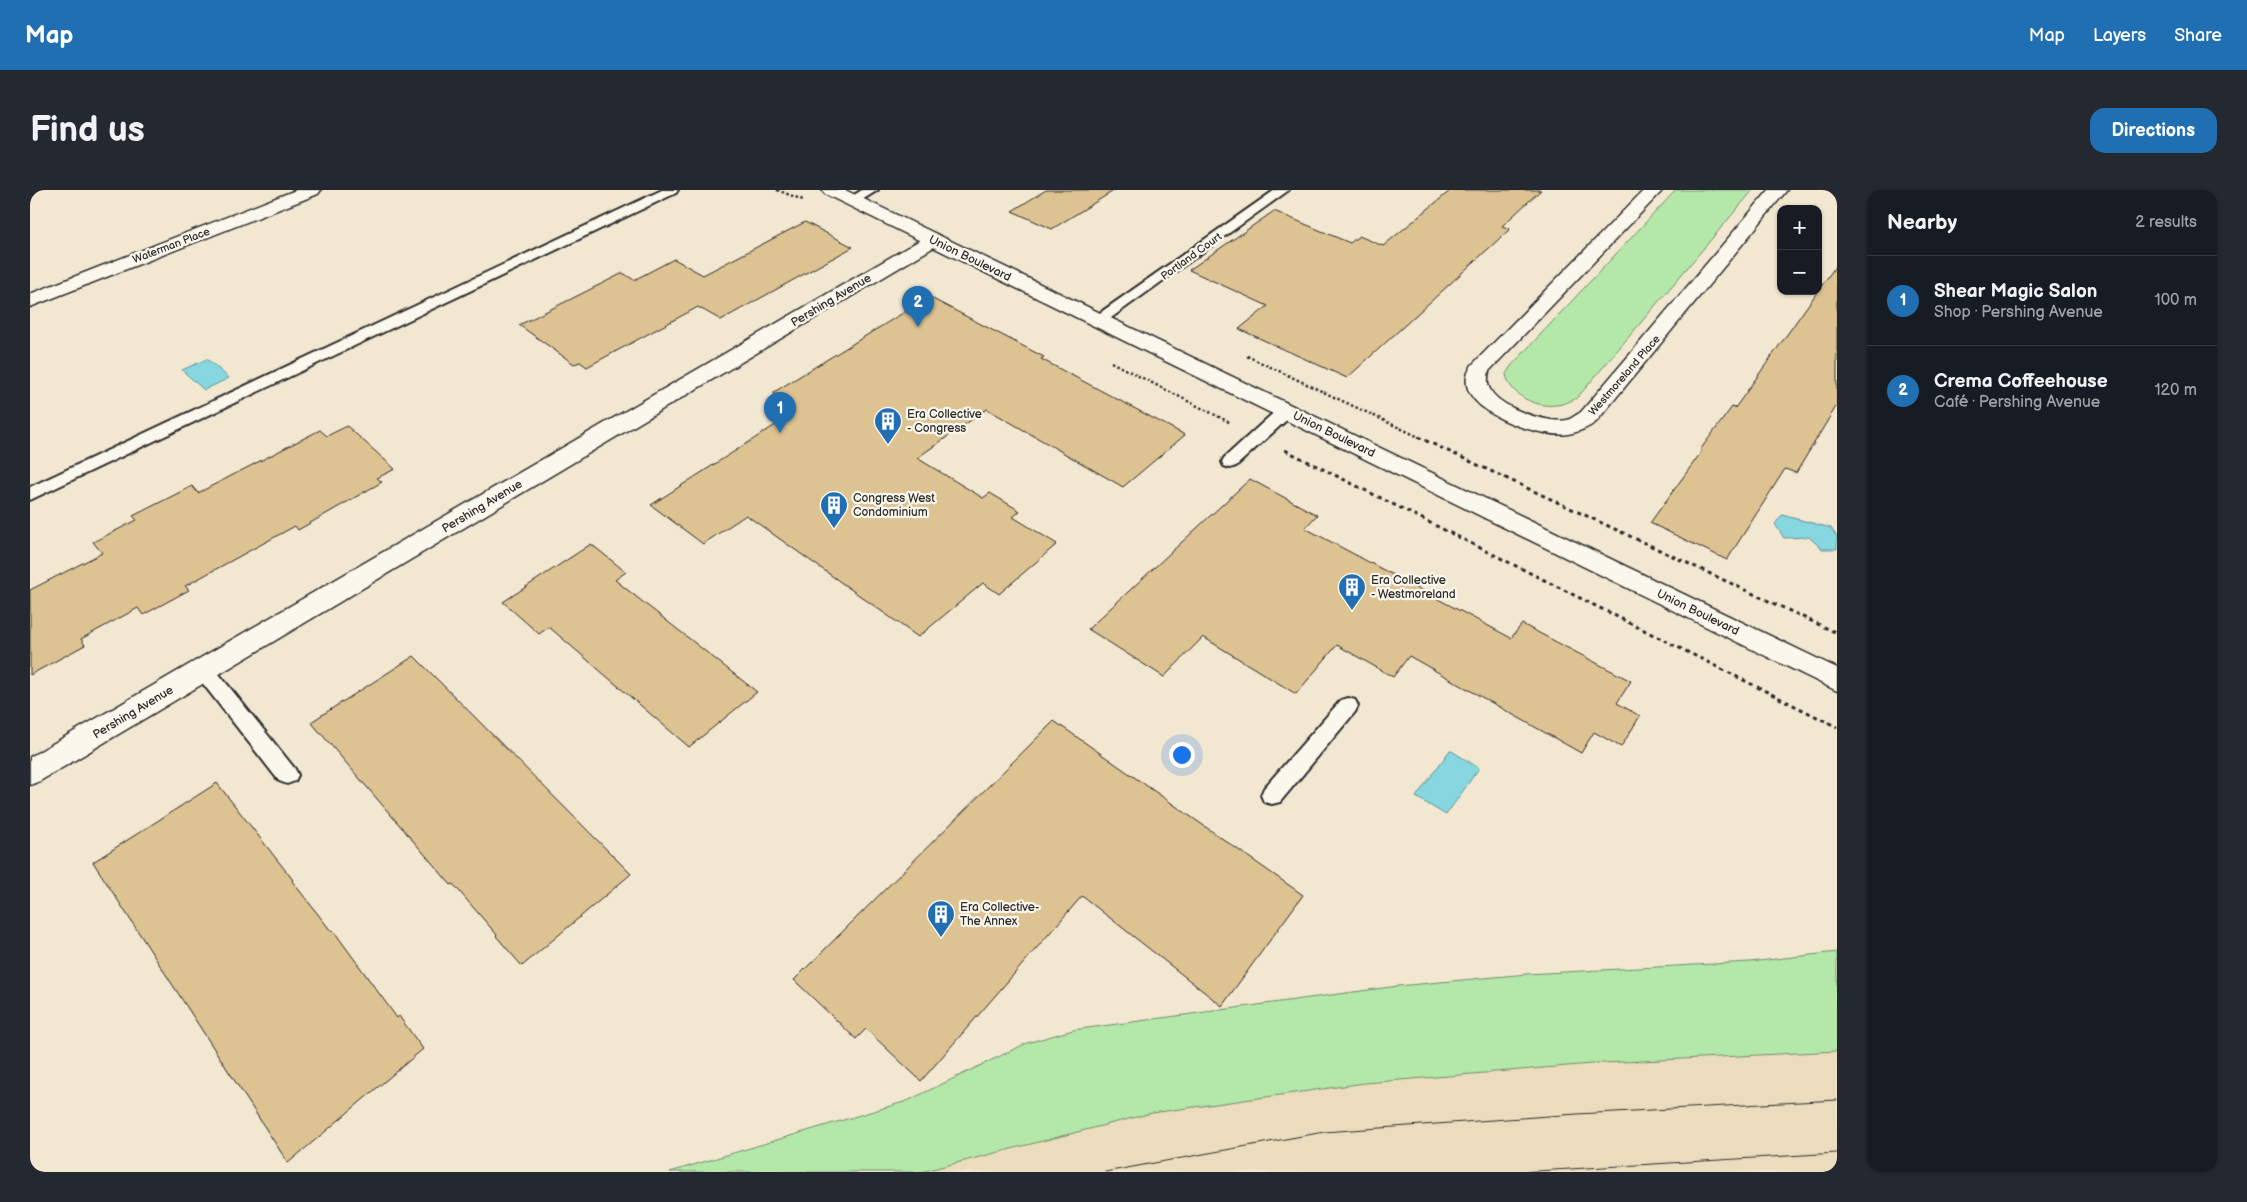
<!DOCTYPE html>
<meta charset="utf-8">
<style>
body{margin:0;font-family:"Balsamiq Sans",sans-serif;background:#242831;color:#f1f3f6}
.controls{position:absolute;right:15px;top:15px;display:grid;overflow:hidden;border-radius:10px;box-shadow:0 1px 4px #0004}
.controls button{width:45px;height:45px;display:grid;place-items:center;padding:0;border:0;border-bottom:1px solid #363941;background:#171b24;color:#f1f3f6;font:25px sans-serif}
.you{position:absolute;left:1151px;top:564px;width:18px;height:18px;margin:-12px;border:4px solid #fff;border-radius:50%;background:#1a73e8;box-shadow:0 0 0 8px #1a73e833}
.badge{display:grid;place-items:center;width:32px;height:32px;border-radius:50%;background:#1f6fb2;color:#fff;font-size:16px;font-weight:700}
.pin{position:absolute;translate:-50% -41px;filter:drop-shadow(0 1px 2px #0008)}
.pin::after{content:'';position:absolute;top:26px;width:18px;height:15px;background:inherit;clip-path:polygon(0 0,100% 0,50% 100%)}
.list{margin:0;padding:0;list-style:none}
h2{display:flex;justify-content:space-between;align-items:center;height:65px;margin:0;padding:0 20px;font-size:21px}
h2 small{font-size:16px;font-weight:400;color:#9ea1a6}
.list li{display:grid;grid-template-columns:32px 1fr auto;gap:15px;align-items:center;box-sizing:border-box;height:90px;padding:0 20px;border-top:1px solid #363941}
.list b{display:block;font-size:19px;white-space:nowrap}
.list p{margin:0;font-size:16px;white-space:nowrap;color:#9ea1a6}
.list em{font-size:16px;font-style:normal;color:#9ea1a6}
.map{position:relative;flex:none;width:1807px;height:982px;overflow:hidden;border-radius:15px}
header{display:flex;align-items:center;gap:30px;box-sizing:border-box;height:70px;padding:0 25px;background:#1f6fb2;color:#fff}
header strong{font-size:24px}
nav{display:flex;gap:28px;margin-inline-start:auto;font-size:18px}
.intro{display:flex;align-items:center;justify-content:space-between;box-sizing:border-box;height:120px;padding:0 30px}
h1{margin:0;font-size:35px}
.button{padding:12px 22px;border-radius:15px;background:#1f6fb2;color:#fff;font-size:18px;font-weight:700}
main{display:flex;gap:30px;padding:0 30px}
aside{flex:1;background:#171b24;border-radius:15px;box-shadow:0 1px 4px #0004}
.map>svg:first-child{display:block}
.built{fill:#ecdcbe}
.green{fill:#b4e8a9;stroke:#708a6a}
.water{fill:#86d7e0;stroke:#629298}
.building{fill:#ddc292;stroke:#2b2b2b}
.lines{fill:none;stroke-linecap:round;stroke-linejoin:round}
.lane-casing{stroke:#2b2b2b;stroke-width:4}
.street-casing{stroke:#2b2b2b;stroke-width:3}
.secondary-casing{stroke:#2b2b2b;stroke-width:3}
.path-far1{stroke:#2b2b2b;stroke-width:2.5;stroke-dasharray:2.5 2.5;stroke-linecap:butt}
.path{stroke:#2b2b2b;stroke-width:3;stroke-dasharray:4 4;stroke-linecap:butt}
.lane{fill:#fbf7ec;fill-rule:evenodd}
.street{fill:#fbf7ec;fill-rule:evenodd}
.secondary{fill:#fbf7ec;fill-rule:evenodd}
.tram{stroke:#2b2b2b;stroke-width:1}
.labels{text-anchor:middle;stroke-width:4.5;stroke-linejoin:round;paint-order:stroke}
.far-street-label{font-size:11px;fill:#2b2b2b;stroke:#fbf7ec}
.street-label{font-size:12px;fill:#2b2b2b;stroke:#fbf7ec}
.poi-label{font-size:12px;fill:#2b2b2b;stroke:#fbf7ec;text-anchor:start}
</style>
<header>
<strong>Map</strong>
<nav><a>Map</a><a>Layers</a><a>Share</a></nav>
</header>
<div class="intro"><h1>Find us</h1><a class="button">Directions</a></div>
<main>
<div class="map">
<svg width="1807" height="982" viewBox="0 0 1807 982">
<rect width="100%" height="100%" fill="#f2e7d1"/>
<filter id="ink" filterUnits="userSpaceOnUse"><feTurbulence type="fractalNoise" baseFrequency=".02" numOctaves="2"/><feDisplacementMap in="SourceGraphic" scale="10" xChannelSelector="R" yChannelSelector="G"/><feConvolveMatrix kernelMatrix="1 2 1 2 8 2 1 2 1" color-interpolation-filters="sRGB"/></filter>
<g filter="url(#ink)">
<path class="built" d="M1807,861v121h-916l231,-59 213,-30 238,-20z"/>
<g class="green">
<path d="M1646,0h77l-176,208c-5,2 -10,5 -15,6 -22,6 -52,-7 -56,-30l5,-8z"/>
<path d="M1807,762v99l-234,12 -238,20 -213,30 -231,59h-251l237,-71 120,-58 46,-13 325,-44 129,-12 223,-12z"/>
</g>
<g class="water">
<path d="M177,169l22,19 -25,12 -22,-20z"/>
<path d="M1752,325l49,13 6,9v12h-15l-13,-12 -25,1 -9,-14z"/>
<path d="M1420,560l29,18 -33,47 -30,-18z"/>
</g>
<g class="building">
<path d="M1016,0h69l-63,39 -40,-18z"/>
<path d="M1421,0h90l-39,36 8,3 -163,149 -108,-49 29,-23 -79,-36 85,-59 76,32 9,-7 24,10z"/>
<path d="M775,32l48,25 -132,73 -23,-13 -111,60 -7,-5 -6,2 -55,-39 104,-52 11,7 40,-21 29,16z"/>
<path d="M1807,74v141l-41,68 -11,-4 -58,91 -77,-37 52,-72 -2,-1 32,-43 3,1z"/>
<path d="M899,107l115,60 -3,2 144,76 -62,52 -136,-78 -70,49 66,40 7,-5 30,18 -7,6 44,27 -58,50 -16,-11 -65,54 -172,-122 -43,29 -52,-39 126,-81 -3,-32z"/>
<path d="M317,236l48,43 -18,9 5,4 -84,48 -3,-4 -110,60 4,4 -46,25 -5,-7 -57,31 4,6 -55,30v-85l72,-37 -9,-11 44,-22 -4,-4 59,-30 6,7 122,-63 7,6z"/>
<path d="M1220,289l67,36 -12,13 206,110 11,-14 109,57 -14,22 23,13 -19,31 -27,-15 -13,21 -172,-97 -16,21 -56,-32 -41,49 -93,-57 -39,40 -76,-48z"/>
<path d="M561,354l35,28 -11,8 142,112 -68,55 -140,-120 -10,7 -36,-32z"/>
<path d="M384,466l217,218 -109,92 -26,-30 1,-1 -44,-51 -2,1 -140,-163z"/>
<path d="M1024,531l249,174 -81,111 -140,-110 -161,185 -55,-52 -10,10 -62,-59z"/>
<path d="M187,593l76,97 -1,1 39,50 2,-1 64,88 2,-2 24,33 -135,114 -195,-301z"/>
</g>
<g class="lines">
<g class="lane-casing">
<g id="lane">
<path d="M632,0h16l-2,3 -646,307v-13z"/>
<path d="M832,0h16l-21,13h-10l-1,-3z"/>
<path d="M1245,0h14l-185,133h-10l-2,-3 2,-3z"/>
<path d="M1256,216l6,1 2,4 -2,4 -56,51 -6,2 -6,-2 -2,-4 2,-4 56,-51z"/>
<path d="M174,472l7,2 84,105 3,6 -3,6 -8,3 -8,-3 -82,-105 -3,-6 3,-6z"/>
<path d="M1318,508l7,2 3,6 -3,6 -75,90 -8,2 -8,-2 -3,-7 3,-7 77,-88z"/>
</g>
</g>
<g class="street-casing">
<g id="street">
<path d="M266,0h25l-3,4 -288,113v-13z"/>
<path d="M1614,0h19l-174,181c-1,5 -2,11 0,16 7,20 58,37 78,33 4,-1 9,-5 14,-8l188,-222h18l-191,232c-8,6 -18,10 -28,12 -30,5 -125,-27 -96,-69z"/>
<path d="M903,44l6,2 3,4 -3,4 -899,537 -10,4v-28l897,-521z"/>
</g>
</g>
<g class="secondary-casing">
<path id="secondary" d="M792,0h23l992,478v23l-1012,-497z"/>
</g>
<g class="path-far1">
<path d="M747,0l26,10"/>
<path d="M1217,166l174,82"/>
<path d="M1081,172l120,61"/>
</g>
<g class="path">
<path d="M1388,247l419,196"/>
<path d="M1255,260l552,277"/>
</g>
<use href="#lane" class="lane"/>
<use href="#street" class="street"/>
<use href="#secondary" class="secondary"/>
<g class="tram">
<path d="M1075,982l219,-40 253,-18 260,-14"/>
<path d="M1490,982l317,-19"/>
</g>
</g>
</g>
<defs>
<g id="building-pin" transform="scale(1.4375)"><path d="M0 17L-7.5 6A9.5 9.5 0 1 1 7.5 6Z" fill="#1f6fb2" stroke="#fbf7ec"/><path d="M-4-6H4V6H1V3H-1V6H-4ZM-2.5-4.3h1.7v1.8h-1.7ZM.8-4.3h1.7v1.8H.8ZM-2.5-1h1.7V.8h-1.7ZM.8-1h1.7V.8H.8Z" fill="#fff"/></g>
</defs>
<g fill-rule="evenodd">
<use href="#building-pin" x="858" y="231"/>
<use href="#building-pin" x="804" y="315"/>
<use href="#building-pin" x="1322" y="397"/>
<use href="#building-pin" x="911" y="724"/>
</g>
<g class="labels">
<g class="far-street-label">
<text transform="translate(141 55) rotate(-21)" y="4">Waterman Place</text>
<text transform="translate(1161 66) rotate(-36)" y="4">Portland Court</text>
<text transform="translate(1594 185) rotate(-49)" y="4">Westmoreland Place</text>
</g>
<g class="street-label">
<text transform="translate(940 68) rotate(26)" y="4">Union Boulevard</text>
<text transform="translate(801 110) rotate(-31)" y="4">Pershing Avenue</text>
<text transform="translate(1304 244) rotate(26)" y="4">Union Boulevard</text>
<text transform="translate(452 316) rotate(-31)" y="4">Pershing Avenue</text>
<text transform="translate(1668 422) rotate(26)" y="4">Union Boulevard</text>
<text transform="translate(103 522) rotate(-31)" y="4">Pershing Avenue</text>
</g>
<g class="poi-label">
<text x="877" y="228">Era Collective<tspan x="877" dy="14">- Congress</tspan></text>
<text x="823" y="312">Congress West<tspan x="823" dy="14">Condominium</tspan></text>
<text x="1341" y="394">Era Collective<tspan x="1341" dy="14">- Westmoreland</tspan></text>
<text x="930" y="721">Era Collective-<tspan x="930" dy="14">The Annex</tspan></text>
</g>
</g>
</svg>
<div class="controls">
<button>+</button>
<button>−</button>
</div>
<div class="you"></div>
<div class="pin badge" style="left:750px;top:243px">1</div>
<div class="pin badge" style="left:888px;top:137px">2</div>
</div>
<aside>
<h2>Nearby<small>2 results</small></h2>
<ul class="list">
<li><span class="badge">1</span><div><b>Shear Magic Salon</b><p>Shop · Pershing Avenue</p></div><em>100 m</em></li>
<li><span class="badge">2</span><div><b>Crema Coffeehouse</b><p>Café · Pershing Avenue</p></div><em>120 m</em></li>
</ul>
</aside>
</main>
